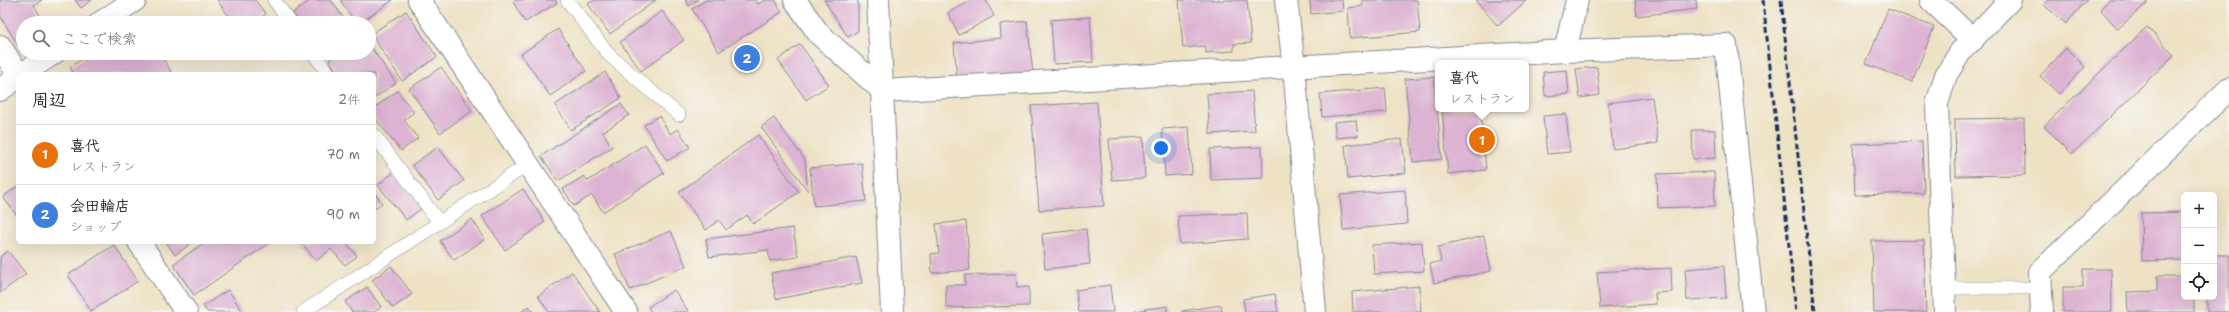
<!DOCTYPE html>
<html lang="ja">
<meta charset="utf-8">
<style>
body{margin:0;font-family:"Shantell Sans","Klee One",sans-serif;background:#f2f2f2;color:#222}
.controls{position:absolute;right:12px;bottom:12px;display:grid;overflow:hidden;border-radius:6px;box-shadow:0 4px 16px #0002}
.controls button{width:36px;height:36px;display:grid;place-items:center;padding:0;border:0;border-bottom:1px solid #e0e0e0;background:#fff;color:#222;font:20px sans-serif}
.you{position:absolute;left:1161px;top:148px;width:14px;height:14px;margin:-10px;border:3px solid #fff;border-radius:50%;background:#1a73e8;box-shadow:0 0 0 6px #1a73e833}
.badge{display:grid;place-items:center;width:26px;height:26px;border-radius:50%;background:#ea580c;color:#fff;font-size:13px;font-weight:700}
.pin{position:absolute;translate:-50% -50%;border:2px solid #fff;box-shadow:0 1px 4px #0006}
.popup{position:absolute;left:1435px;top:60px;width:94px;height:52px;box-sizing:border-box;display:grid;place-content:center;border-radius:6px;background:#fff;filter:drop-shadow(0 1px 3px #0005);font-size:13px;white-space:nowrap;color:#767676}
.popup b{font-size:15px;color:#222}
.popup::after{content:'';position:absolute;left:50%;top:100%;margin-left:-8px;border:8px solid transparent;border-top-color:#fff}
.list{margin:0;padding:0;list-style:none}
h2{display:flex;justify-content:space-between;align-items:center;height:52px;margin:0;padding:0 16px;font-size:17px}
h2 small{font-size:13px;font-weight:400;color:#767676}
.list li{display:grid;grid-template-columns:26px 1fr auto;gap:12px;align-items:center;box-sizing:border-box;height:60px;padding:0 16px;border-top:1px solid #e0e0e0}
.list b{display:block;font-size:15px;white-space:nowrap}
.list p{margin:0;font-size:13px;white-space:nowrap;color:#767676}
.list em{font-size:13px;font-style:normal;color:#767676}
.icon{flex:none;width:22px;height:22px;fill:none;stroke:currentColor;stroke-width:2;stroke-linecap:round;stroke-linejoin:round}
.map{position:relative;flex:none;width:2229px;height:312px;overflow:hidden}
.search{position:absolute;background:#fff;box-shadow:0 4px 16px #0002;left:16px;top:16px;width:360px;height:44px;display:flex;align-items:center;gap:10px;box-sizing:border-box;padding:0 14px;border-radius:22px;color:#767676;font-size:15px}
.panel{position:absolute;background:#fff;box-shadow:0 4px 16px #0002;left:16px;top:72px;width:360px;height:172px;border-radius:6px}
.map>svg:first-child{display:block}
.building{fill:#ddb3d3}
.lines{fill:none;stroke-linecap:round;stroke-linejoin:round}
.service-casing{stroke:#848891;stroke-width:14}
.minor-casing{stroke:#848891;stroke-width:24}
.tertiary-casing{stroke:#848891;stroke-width:24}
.service{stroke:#fff;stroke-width:13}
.minor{stroke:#fff;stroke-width:22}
.tertiary{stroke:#fff;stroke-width:22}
.rail{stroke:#1b2f5e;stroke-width:3;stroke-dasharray:6 3;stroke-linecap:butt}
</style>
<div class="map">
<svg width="2229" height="312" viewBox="0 0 2229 312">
<rect width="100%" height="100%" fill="#f6f6f2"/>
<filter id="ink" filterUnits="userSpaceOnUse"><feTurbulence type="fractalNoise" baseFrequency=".025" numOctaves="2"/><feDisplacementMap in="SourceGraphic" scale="8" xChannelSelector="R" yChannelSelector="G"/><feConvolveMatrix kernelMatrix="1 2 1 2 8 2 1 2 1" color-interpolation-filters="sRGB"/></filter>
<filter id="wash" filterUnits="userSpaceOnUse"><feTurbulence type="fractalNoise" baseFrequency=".012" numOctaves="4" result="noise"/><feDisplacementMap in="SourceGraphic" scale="16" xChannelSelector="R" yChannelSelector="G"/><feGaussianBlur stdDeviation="0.9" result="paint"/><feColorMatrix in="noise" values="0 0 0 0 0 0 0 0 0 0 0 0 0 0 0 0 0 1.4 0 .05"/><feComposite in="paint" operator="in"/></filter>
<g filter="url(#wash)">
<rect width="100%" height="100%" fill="#eee2c4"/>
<g id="blocks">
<g class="building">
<path d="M0,0h42l-8,5 10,18h-21v18l-5,4 -18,-29z"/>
<path d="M75,0h17l-11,8z"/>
<path d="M217,0h38l11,14 -13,9h-19z"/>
<path d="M311,0h20l16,23h-47l-7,-10z"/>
<path d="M340,0h53l-33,23h-4z"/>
<path d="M515,0h40l2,3 -32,19 -12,-20z"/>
<path d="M594,0h62l-46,34 -22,-30z"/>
<path d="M685,0h13l-9,6z"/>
<path d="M706,0h50l2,4 7,-4h10l7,12 -63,40 -27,-43z"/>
<path d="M824,0h34v31l-10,6z"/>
<path d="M972,0h14l8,16 -35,19 -11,-22z"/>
<path d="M1179,0h68l4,43 -17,1v7l-28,2v-7l-23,2z"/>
<path d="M1310,0h32l1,11 -32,3z"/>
<path d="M1362,0h55l3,32 -70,6 -2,-30 15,-2z"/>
<path d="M1477,0h50l-29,26 -22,-25z"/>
<path d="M1635,0h61l1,9 -60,7z"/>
<path d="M2048,0h39l-21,24 -22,-19z"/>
<path d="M2109,0h38l1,2 -30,27 -18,-20z"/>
<path d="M1888,9l46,18 -22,55 -46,-18z"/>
<path d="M406,11l31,46 -35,24 -31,-47z"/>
<path d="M662,11l22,29 -43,31 -21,-29z"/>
<path d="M1090,17l3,45 -39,2 -3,-44z"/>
<path d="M1027,21l6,52 -76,8 -3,-38 47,-5 -1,-14z"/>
<path d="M2147,27l27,28 -102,99 -28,-28z"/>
<path d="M558,29l28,42 -36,25 -29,-42z"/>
<path d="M369,44l27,39 -22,15v-24h-35l-10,-14 10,-7h30z"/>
<path d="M800,44l29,41 -23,15 -28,-40z"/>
<path d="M2066,48l19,19 -26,27 -19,-18z"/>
<path d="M92,53h67l12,18 -5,3h-92l-4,-7z"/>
<path d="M441,67l31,44 -32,22 -31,-44z"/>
<path d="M1597,67l3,28 -20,3 -4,-29z"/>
<path d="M1567,70l2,24 -24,2 -2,-24z"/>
<path d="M605,72l16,26 -50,32 -16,-25z"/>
<path d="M1434,77l8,82 -29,3 -8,-83z"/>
<path d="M1385,88l2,24 -65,5 -2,-23z"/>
<path d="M397,91l17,21 -10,8 14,18 -17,13 -27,-34v-9z"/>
<path d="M1252,91l3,40 -45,3 -3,-40z"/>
<path d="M1652,97l6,46 -45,6 -5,-46z"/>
<path d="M1097,102l7,104 -65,4 -8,-104z"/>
<path d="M621,104l8,11 -26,17 9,15 -54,34 -17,-25z"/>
<path d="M1442,109h38l6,61 -38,4z"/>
<path d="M1566,114l4,38 -23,2 -4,-38z"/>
<path d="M659,116l11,18 8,-5 12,18 -23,14 -23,-36z"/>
<path d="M774,118l31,42 3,31 -47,-64z"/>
<path d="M2024,118l1,57 -69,1 -1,-57z"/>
<path d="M1356,120l2,16 -22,2 -2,-16z"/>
<path d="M1189,127l3,47 -27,2 -3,-47z"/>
<path d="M1692,130h23l1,28 -23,1z"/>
<path d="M758,135l41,57 -46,32 -6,-9 -21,15 -7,-10 -13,10 -27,-38z"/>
<path d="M1143,137l2,41 -33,2 -3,-41z"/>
<path d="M1402,139l4,34 -58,6 -3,-34z"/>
<path d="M1922,141l2,52 -69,2 -2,-51z"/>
<path d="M645,144l19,29 -61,39 -11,-17 -18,11 -11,-17 21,-13 4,5z"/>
<path d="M438,147l26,34 -26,19 -26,-35z"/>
<path d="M1262,147l1,31 -52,2 -1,-31z"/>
<path d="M862,163l4,38 -52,5 -4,-38z"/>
<path d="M394,172l28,36 -16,12 -28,-35z"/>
<path d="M1714,172l1,34 -57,2 -1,-34z"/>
<path d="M18,186v31l-15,-20z"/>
<path d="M523,189l22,33 -40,28 -23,-34z"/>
<path d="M1405,190l2,34 -64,6 -3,-35z"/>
<path d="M374,192l8,11 -8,6z"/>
<path d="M2184,212v48l-42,1 -1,-48z"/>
<path d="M1247,213l1,26 -68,5 -2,-28z"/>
<path d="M472,219l13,20 -31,21 -14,-19z"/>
<path d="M966,221l4,49 -38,3 -1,-19 8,-1 -3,-29z"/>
<path d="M793,228l5,29 -28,4 -2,-11 -59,7 -3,-18z"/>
<path d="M1086,229l4,35 -45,5 -3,-35z"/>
<path d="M671,231l15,35 -56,24 -15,-36z"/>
<path d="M1484,236l7,35 -57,12 -4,-19 11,-3 -3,-14z"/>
<path d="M1924,240l2,72h-52l-2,-71z"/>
<path d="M166,242h27l-18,13z"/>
<path d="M205,242h66l-77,53 -21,-31z"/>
<path d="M301,242h45l11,14 -12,9 -14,-16 -15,12z"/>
<path d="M1422,242l2,29 -50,3 -2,-29z"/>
<path d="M114,245l24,36 -47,30 -23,-36z"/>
<path d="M8,251l18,23 -26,19v-36z"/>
<path d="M2214,255h15v57h-22v-15h7z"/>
<path d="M856,257l6,26 -86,16 -5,-26z"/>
<path d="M391,266l21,28 -19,14 -21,-28z"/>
<path d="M1724,266l2,32 -39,2 -2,-31z"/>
<path d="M1671,268l1,24 -17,1 1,11 -56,4 -3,-36z"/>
<path d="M2083,269h28l1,43h-49v-25h20z"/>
<path d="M572,272l28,40h-51l-11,-16z"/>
<path d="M1016,274l1,13h12v19l-83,2v-23h19v-10z"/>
<path d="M2157,276h27v21h10v15h-66l-1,-20 30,-1z"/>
<path d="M1110,285l3,27h-34l-3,-22z"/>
<path d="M1419,286l2,26h-68l-1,-20z"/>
<path d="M367,287l14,20 -7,5h-22l-7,-10z"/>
<path d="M228,290l15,22h-36l-4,-6z"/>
<path d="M674,290l15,22h-38l-3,-5z"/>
<path d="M1275,294l3,18h-33l-2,-13z"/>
<path d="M1221,305l1,7h-40v-1z"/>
<path d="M529,306l4,6h-12z"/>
<path d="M1167,306v6h-32v-1z"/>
</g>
</g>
</g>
<g filter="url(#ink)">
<use href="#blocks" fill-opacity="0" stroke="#848891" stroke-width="1"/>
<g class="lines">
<g class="service-casing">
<g id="service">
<path d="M274,0l17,23"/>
<path d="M567,0l42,55 70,60"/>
<path d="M313,53l16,21"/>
<path d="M374,135l65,87"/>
<path d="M1944,288h97"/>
<path d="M303,312l224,-147"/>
</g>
</g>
<g class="minor-casing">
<g id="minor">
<path d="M419,0l207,312"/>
<path d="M795,0l24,34 64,57 682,-40 161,-6 27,267"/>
<path d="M1286,0l8,67 21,245"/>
<path d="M1931,0l42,40"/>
<path d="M100,23l35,-23"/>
<path d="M0,46l18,28"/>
<path d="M1565,51l12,-51"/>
<path d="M22,74l32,-21"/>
<path d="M0,90l18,-13"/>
<path d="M139,242l47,70"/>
<path d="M1945,312l-8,-208 9,-29 15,-24 49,-51"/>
<path d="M2042,312l-2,-40 189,-183"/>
</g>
</g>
<g class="tertiary-casing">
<path id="tertiary" d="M878,0l14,312"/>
</g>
<use href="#service" class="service"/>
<use href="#minor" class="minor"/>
<use href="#tertiary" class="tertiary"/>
<g class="rail">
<path d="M1763,0l33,312"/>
<path d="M1781,0l34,312"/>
</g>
</g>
</g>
</svg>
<div class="controls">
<button>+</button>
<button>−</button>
<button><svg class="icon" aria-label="locate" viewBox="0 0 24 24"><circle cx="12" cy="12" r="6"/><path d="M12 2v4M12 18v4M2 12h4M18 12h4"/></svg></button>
</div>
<div class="you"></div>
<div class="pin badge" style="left:1482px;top:140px;background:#e8710a">1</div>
<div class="popup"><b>喜代</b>レストラン</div>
<div class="pin badge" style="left:747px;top:58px;background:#3f7fe0">2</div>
<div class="search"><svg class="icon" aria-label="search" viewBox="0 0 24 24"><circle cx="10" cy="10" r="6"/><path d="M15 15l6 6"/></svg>ここで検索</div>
<section class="panel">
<h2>周辺<small>2件</small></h2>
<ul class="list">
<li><span class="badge" style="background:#e8710a">1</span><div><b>喜代</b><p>レストラン</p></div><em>70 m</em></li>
<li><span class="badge" style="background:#3f7fe0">2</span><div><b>会田輪店</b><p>ショップ</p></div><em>90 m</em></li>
</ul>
</section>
</div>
